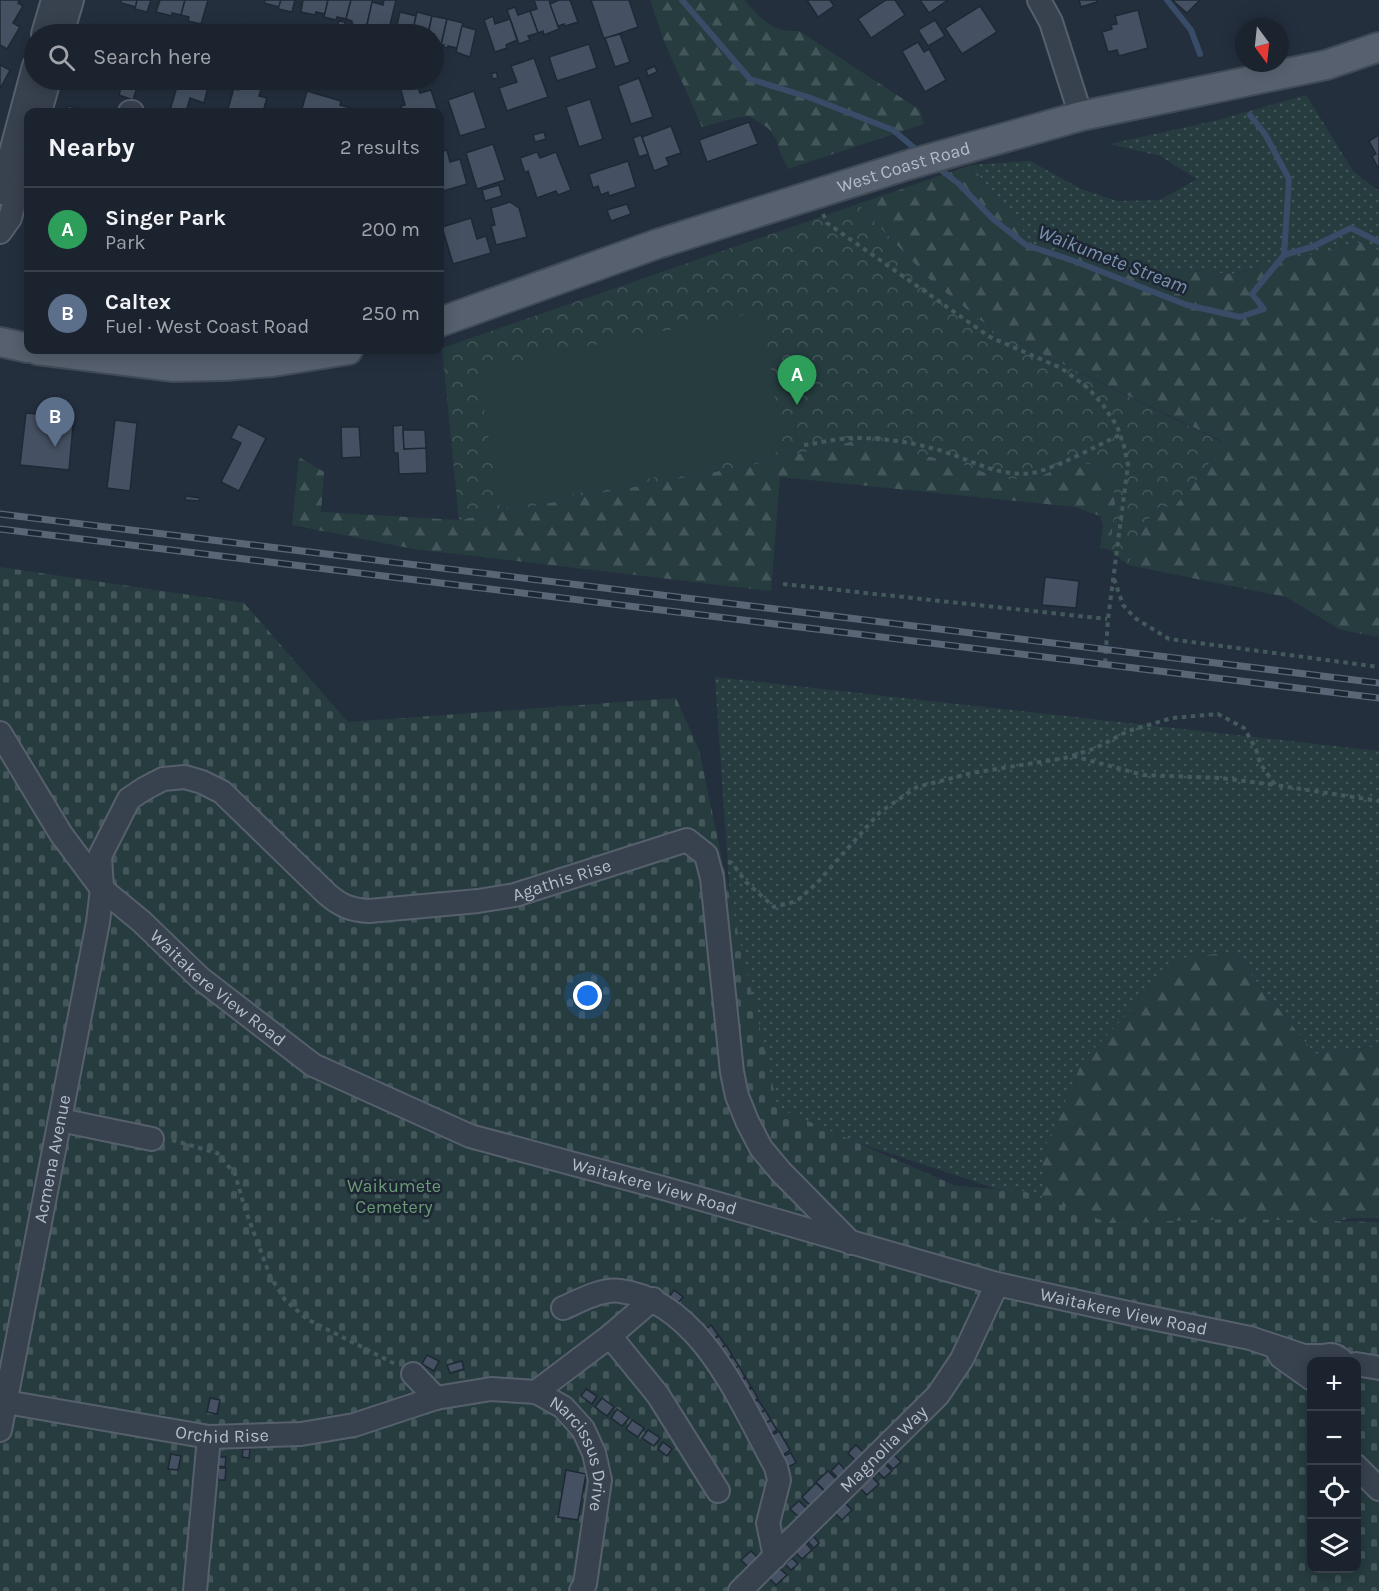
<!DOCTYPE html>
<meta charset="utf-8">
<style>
body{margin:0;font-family:Karla,sans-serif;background:#242b36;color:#f1f3f6}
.controls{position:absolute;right:18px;bottom:18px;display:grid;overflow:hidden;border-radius:12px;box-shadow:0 3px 15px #0003}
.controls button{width:54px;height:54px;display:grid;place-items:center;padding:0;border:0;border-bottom:2px solid #39404a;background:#1b232e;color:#f1f3f6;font:30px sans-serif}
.compass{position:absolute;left:1235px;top:18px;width:54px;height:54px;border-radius:50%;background:#1b232e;box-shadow:0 3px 15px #0003;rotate:165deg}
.you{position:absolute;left:588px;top:996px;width:21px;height:21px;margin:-15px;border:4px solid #fff;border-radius:50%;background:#1a73e8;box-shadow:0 0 0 9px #1a73e833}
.badge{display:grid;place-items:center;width:39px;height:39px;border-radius:50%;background:#8ab4f8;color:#fff;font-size:20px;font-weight:700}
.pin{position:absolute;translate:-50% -50px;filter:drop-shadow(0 2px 3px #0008)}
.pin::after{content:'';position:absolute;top:32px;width:21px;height:18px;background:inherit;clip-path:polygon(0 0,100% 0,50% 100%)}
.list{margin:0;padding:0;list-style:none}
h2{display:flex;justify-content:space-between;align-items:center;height:78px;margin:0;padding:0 24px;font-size:26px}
h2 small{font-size:20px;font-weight:400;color:#a0a4aa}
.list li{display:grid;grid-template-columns:39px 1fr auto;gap:18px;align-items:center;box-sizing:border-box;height:84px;padding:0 24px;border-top:2px solid #39404a}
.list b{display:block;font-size:22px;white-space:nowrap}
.list p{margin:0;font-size:20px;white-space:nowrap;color:#a0a4aa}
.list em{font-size:20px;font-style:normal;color:#a0a4aa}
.icon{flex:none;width:33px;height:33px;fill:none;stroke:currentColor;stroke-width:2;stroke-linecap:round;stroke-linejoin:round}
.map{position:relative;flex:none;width:1379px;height:1591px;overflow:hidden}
.search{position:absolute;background:#1b232e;box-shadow:0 3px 15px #0003;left:24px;top:24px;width:420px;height:66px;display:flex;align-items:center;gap:15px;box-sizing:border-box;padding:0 21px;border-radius:33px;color:#a0a4aa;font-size:22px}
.panel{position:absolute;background:#1b232e;box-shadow:0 3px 15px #0003;left:24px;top:108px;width:420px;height:246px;border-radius:12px}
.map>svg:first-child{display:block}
.grass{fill:url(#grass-dots)}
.forest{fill:url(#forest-firs)}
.cemetery{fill:url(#cemetery-stones);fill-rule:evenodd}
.park{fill:url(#park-crowns)}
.garden{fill:#263c3f}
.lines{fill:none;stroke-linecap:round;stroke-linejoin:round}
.stream{stroke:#394c67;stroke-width:6}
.building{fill:#455162;stroke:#1f2835;stroke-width:1.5}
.minor-casing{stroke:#565f6c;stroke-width:26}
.major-casing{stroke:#414a57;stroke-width:32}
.path{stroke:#44595c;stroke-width:4;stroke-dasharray:4.5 4.5;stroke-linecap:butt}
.minor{stroke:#38414e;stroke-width:22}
.major{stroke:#56606e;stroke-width:28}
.rail-casing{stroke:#5a6575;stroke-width:7}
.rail{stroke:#1d2633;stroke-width:4.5;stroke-dasharray:14;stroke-linecap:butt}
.labels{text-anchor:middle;stroke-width:5;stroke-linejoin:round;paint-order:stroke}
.street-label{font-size:18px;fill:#b4bcc9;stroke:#1d2633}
.park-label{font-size:18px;fill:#6b9a76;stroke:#1d2633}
.water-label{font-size:20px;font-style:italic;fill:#7c92b1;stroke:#1d2633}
</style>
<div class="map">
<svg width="1379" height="1591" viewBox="0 0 1379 1591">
<defs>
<pattern id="grass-dots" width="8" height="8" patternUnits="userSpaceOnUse" patternTransform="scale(1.5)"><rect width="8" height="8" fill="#263c3f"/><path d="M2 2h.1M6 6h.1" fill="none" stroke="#435659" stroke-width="1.8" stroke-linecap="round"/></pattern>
<pattern id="forest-firs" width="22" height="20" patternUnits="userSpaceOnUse" patternTransform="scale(1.5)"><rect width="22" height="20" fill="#263c3f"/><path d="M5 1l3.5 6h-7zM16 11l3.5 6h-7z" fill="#435659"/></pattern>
<pattern id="cemetery-stones" width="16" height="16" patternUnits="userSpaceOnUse" patternTransform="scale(1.5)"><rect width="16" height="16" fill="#263c3f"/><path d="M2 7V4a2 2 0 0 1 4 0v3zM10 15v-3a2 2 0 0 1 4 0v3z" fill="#435659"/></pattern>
<pattern id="park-crowns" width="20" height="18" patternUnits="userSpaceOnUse" patternTransform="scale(1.5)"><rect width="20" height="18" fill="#263c3f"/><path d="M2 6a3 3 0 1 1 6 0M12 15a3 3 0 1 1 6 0" fill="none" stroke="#435659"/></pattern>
</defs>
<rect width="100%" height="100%" fill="#242f3e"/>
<g class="grass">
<path d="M1306,95l47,76 26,20v60l-15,-9 -132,32 -71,-5 -125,-21 -65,-83 59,-4 51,28 36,12 43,-1 37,-21 -37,-23 -50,-12 108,-24z"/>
<path d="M715,677l664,74v295l-64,8 -82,-102 -191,252 -298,-99z"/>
</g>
<g class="forest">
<path d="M650,0h94c18,19 26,32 55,31l121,79 4,14 -136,45 -7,-15 -5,-15 -8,-11 -19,-12 -10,1 -37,10 -38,-86z"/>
<path d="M971,165l65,83 125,21 71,5 132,-32 15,9v386l-38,-7 -55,-33 -158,-32 14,-35 14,-22 19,-3 29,-34 18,-30 -228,-110 -64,-51 -72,-76z"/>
<path d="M854,441l102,21 47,17h31l37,-17 19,2 16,7 7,10 2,23 -5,46 -10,-2 3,-24 -3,-8 -25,-9 -295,-30 -9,114 -357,-42 -122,-24 7,-68 25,15 -3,40 137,8 298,-56z"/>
<path d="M1233,952l82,102 64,-8v172h-25l-155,25 -62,-7 -95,-32 1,-52 40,-92 98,-102z"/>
</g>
<path class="cemetery" d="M0,567l244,36 104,119 328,-24 23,52 33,156 46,202 178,78 67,5 86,32 126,-4 144,3v369h-1379zM1312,1362h44v206h-44z"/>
<path class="park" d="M858,204l72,76 64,51 228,111 -18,29 -29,35 -19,2 -14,22 -14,35 -18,-15 5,-46 -2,-23 -7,-10 -16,-7 -19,-2 -37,17h-31l-47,-17 -102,-21 -98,23 -297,56 -17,-172z"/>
<path class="garden" d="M762,311l21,140 -283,58 -22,-140z"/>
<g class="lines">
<g class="stream">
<path d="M682,0l68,79 61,19 82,32 26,22"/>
<path d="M1167,0l24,30 9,24"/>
<path d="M1250,115l15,19 24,45 -5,76"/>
<path d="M936,166l23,18 34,35 33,26 51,17 110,43 53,12 24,-8 -12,-15 32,-39 28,-8 39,-19 28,14"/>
</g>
</g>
<g class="building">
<path d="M0,0h20l-2,3 5,3 -10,17 7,4 -13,22 -7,-4z"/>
<path d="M121,0h16l-1,7 -15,-4z"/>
<path d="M137,0h14l-4,12 -12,-3z"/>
<path d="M160,0h25l-4,15 -9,-2v3l-16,-4z"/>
<path d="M185,0h23l-7,24 -13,-3 1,-4 -8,-2z"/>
<path d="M265,0h16l-2,7 -15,-4z"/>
<path d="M281,0h14l-3,12 -14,-3z"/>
<path d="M303,0h25l-3,14 -9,-2 -1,3 -14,-3z"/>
<path d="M328,0h23l-5,19 -9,-2 -1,3 -12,-3z"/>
<path d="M351,0h22l-7,28 -14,-4v-3l-6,-2z"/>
<path d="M384,0h12l-8,33 -16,-3 1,-4 -6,-1 5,-23 11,3z"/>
<path d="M534,0h15l10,29 -15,6 -1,-4 -5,2 -8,-22 7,-2z"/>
<path d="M559,0h11l8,22 -13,4 -1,-2 -6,2 -8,-22z"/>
<path d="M591,0h38l9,27 -34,12z"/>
<path d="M807,0h23l4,6 -16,11z"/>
<path d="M886,0h9l10,15 -34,23 -13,-19z"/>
<path d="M920,0h28l-19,13z"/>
<path d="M1079,0h17l1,2 -16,5z"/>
<path d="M1172,0h28l-13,13z"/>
<path d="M980,6l17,26 -35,22 -17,-26z"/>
<path d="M515,7l3,8 12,-4 8,22 -10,3 2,4 -11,4 -12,-34z"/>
<path d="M1138,10l10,38 -29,8 -2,-6 -9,2 -6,-20 10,-3 -1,-4 6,-1 -2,-8z"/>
<path d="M400,12l16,4 -4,18h-17z"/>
<path d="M417,12l15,4 -4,18h-16z"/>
<path d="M432,16l15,3 -6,26 -2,-1 -1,2 -4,-1v-11h-6z"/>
<path d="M493,16l2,8 15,-5 7,21 -11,5 1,3 -12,4 -11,-32z"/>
<path d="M447,19l16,4 -6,25 -9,-2v2l-5,-1 1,-2h-3z"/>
<path d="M935,20l10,16 -17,10 -10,-16z"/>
<path d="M339,21l6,1 -2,9 -7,-2z"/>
<path d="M91,24l37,10h-40z"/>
<path d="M243,24l37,9v1h-40z"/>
<path d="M462,26l14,4 -6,27 -14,-5z"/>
<path d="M314,28l7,2 -2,4h-7z"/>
<path d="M620,34l10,28 -15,5 -10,-29z"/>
<path d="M918,42l6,10 5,-3 17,31 -21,12 -23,-41z"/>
<path d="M589,44l8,24 -40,13 -8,-24z"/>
<path d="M534,58l14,39 -41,14 -8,-23 18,-6 -6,-16z"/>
<path d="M0,65l10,5 -10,19z"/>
<path d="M655,66l2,6 -9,4 -2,-6z"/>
<path d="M496,72l2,6 -5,1 -2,-5z"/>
<path d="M639,78l14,39 -22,7 -13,-38z"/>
<path d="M123,80h31l-2,8 -14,-4 -5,16 -14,-5z"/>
<path d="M179,80h41l-1,2 -9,-2 -6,23 -14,-5 -4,14h-8l-8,-2z"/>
<path d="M241,80h23l-5,16 8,2 -4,14h-36l7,-24 4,2z"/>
<path d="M411,80h5l4,13 11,-3 7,22h-35l-2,-6 4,-1 -6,-22z"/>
<path d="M307,91l34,10 -1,4 21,6 -1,1h-59z"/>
<path d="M474,91l12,37 -26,8 -12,-36z"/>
<path d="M590,99l13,40 -24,8 -13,-40z"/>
<path d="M68,106l22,5v1h-23z"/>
<path d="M749,122l9,22 -51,18 -8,-22z"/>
<path d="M671,126l10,27 -15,5 3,7 -15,6 -12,-34z"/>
<path d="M544,132l2,7 -11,3 -2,-7z"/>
<path d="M641,135l7,19 -9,3 -6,-19z"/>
<path d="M1379,135v32l-1,1 -6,-12 4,-2 -7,-13z"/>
<path d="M493,144l12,36 -28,9 -11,-36z"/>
<path d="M447,150l3,12 10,-3 7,25 -27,8v-40z"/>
<path d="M537,152l3,6 16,-6 15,38 -13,5 -2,-4 -19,7 -9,-27 -3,2 -5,-15z"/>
<path d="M628,161l8,26 -27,9 -1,-4 -7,3 -3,-9 -5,2 -4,-14z"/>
<path d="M499,185l3,11 -17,5 -3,-11z"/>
<path d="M510,202l9,6 8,29 -31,8 -5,-19 4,-1 -4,-17z"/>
<path d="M627,204l4,10 -20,7 -4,-11z"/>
<path d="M471,218l6,21 9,-3 5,17 -38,11 -11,-37z"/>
<path d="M26,413l42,4 -1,8 6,1 -4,44 -49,-5z"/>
<path d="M115,420l22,3 -7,68 -23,-3z"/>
<path d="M238,424l28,14 -27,53 -18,-9 20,-39 -10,-5z"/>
<path d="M403,425l1,24 22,-1 1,25 -28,1 -1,-21h-4l-1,-27z"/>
<path d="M341,427h18l2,30 -19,1z"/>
<path d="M403,430h22l1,18 -22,1z"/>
<path d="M186,496l14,2 -1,3 -14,-1z"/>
<path d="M1045,577l34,4 -3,27 -34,-3z"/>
<path d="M674,1290l9,7 -6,7 -8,-7z"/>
<path d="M711,1325l7,10 -8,7 -8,-9z"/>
<path d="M719,1336l6,9 -9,6 -6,-9z"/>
<path d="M726,1345l6,10 -9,7 -7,-10z"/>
<path d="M427,1355l12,6 -5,10 -12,-7z"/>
<path d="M733,1357l6,9 -11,6 -5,-9z"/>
<path d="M462,1361l2,8 -14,4 -3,-8z"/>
<path d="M739,1366l6,11 -10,6 -6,-10z"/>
<path d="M746,1378l5,9 -10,6 -5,-9z"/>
<path d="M752,1388l6,11 -10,5 -6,-10z"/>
<path d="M586,1389l11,7 -5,8 -11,-8z"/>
<path d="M210,1398l10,2 -3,14 -10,-2z"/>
<path d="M602,1398l12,9 -7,9 -12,-9z"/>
<path d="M758,1400l7,10 -8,5 -6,-10z"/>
<path d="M617,1409l12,9 -7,8 -11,-8z"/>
<path d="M765,1410l6,10 -8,5 -6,-10z"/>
<path d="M632,1420l12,8 -6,9 -12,-8z"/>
<path d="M771,1420l6,10 -7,4 -7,-9z"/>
<path d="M648,1430l12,8 -6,8 -12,-8z"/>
<path d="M779,1431l11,19 -9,6 -12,-19z"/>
<path d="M663,1442l9,7 -5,7 -9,-7z"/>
<path d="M856,1445l8,8 -8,8 -8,-8z"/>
<path d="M243,1449h7l-1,9 -7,-1z"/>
<path d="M791,1453l5,10 -10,5 -5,-11z"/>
<path d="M171,1454l10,2 -3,14 -10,-1z"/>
<path d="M894,1455l7,7 -8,7 -7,-7z"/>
<path d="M219,1457h7l-1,10 -7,-1z"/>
<path d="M839,1463l7,8 -8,7 -7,-7z"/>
<path d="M885,1464l7,7 -8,7 -7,-7z"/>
<path d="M218,1468h8l-1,12h-7z"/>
<path d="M566,1470l20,4 -8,46 -20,-3z"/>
<path d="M828,1471l10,10 -12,11 -10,-10z"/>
<path d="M872,1477l7,7 -12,11 -7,-7z"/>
<path d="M816,1483l10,10 -14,14 -10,-10z"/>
<path d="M799,1501l8,8 -8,8 -9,-8z"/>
<path d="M845,1503l7,7 -10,10 -7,-7z"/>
<path d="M813,1536l6,7 -5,5 -6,-6z"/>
<path d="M805,1542l7,8 -10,9 -7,-7z"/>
<path d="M751,1551l7,7 -10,9 -7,-7z"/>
<path d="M792,1558l6,6 -7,6 -6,-6z"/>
<path d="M779,1568l8,7 -11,10 -7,-7z"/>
</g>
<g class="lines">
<g class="minor-casing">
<g id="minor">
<path d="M1039,0l12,22 30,94"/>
<path d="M43,34l10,-34"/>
<path d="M62,34l10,-34"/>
<path d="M40,112l9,-32"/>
<path d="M130,112h2"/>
<path d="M0,193l34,-127"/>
<path d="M0,232l10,-14 18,-65"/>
<path id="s1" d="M0,733l61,101 41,55 40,33 58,56 113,87 157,71 193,52 334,96 145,32 108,22 54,18h17"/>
<path d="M60,1120l92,19"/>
<path d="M563,1308c17,-7 39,-20 57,-17 81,10 121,113 156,176l3,13 -11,43 7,34"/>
<path d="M610,1336l48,59 60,96"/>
<path d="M1278,1352l3,5 31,22"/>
<path d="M1315,1362c10,-9 19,-10 28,0"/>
<path d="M1356,1364l23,4"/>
<path d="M413,1374l23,24"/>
<path d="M536,1392l74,-56 43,-37"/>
<path id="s2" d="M6,1402l203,35 92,-3 53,-9 82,-27 55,-9 45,3 27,15 20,22 11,24 6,27 -15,104 -4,7"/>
<path id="s3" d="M0,1430l98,-508 4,-33 -2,-33 29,-57 15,-10 19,-10 22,-2 17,5 20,10 105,102c14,12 24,16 42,17l109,-10 37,-6 172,-55 19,15 6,23 20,194 5,24 10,25 14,27 20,24 70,71"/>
<path d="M1356,1466l23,23"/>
<path d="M195,1591l14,-154"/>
<path id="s4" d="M740,1591l198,-196 24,-36 35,-75"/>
</g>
</g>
<g class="major-casing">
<g id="major">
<path id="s5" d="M440,322l217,-78 254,-80 170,-48 245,-51 53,-18"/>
<path d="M0,342l28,6"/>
<path d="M37,350l137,17 50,-1 49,-4 75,-12"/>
</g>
</g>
<g class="path">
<path d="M823,214l4,9 163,114 71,31 27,20 15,17 14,21 7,20 4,19 -20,154 -3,46"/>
<path d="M804,445c16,-2 34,-7 50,-7 25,0 53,3 77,10 35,8 64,30 101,25 23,-4 66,-28 88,-38"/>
<path d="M1114,579l9,26 12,13 34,21 210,28"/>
<path d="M783,584l324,35"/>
<path d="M1073,756l70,19 78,3 54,7"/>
<path d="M728,862l4,1 14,19 28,25 23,-6 20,-18 63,-71 37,-25 55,-14 93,-15 31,-10 32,-17 44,-13 46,-4 26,14 12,21 4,14 15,22 104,16"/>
<path d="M172,1140l45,13 18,21 10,35 25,67 15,24 22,19 90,46"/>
</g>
<use href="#minor" class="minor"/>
<use href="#major" class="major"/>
<g class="rail-casing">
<g id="rail">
<path d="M0,514l1379,169"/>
<path d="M0,529l1379,169"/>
</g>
</g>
<use href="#rail" class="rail"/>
</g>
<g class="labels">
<g class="street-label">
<text dy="6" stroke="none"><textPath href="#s5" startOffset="489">West Coast Road</textPath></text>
<text dy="6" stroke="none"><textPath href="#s3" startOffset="1138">Agathis Rise</textPath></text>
<text dy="6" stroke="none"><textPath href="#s1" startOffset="339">Waitakere View Road</textPath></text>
<text dy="6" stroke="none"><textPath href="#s3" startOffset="276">Acmena Avenue</textPath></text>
<text dy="6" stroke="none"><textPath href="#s1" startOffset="825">Waitakere View Road</textPath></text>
<text dy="6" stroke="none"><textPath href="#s1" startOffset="1311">Waitakere View Road</textPath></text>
<text dy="6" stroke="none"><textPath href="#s2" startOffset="219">Orchid Rise</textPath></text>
<text dy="6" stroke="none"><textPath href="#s4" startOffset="202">Magnolia Way</textPath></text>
<text dy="6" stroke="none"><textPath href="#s2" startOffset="621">Narcissus Drive</textPath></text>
</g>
<g class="park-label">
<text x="394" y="1192">Waikumete<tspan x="394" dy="21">Cemetery</tspan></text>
</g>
<g class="water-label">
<text transform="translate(1113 259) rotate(21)" y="7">Waikumete Stream</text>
</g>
</g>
</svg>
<div class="controls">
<button>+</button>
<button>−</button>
<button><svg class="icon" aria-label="locate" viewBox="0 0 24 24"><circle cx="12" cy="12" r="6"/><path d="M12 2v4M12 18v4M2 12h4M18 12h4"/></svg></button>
<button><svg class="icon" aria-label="layers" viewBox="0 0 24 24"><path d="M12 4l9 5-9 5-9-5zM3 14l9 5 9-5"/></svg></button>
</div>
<svg class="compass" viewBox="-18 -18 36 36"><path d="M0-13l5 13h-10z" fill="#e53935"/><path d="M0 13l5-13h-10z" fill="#a0a4aa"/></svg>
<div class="you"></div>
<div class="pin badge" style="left:797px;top:405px;background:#2e9e5b">A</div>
<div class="pin badge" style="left:55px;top:447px;background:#5c6f8a">B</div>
<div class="search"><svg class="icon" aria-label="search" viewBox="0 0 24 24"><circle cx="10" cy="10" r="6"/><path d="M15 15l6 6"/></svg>Search here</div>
<section class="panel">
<h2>Nearby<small>2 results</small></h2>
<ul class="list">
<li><span class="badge" style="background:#2e9e5b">A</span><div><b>Singer Park</b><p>Park</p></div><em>200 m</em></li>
<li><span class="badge" style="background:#5c6f8a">B</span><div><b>Caltex</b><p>Fuel · West Coast Road</p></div><em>250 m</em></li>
</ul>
</section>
</div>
